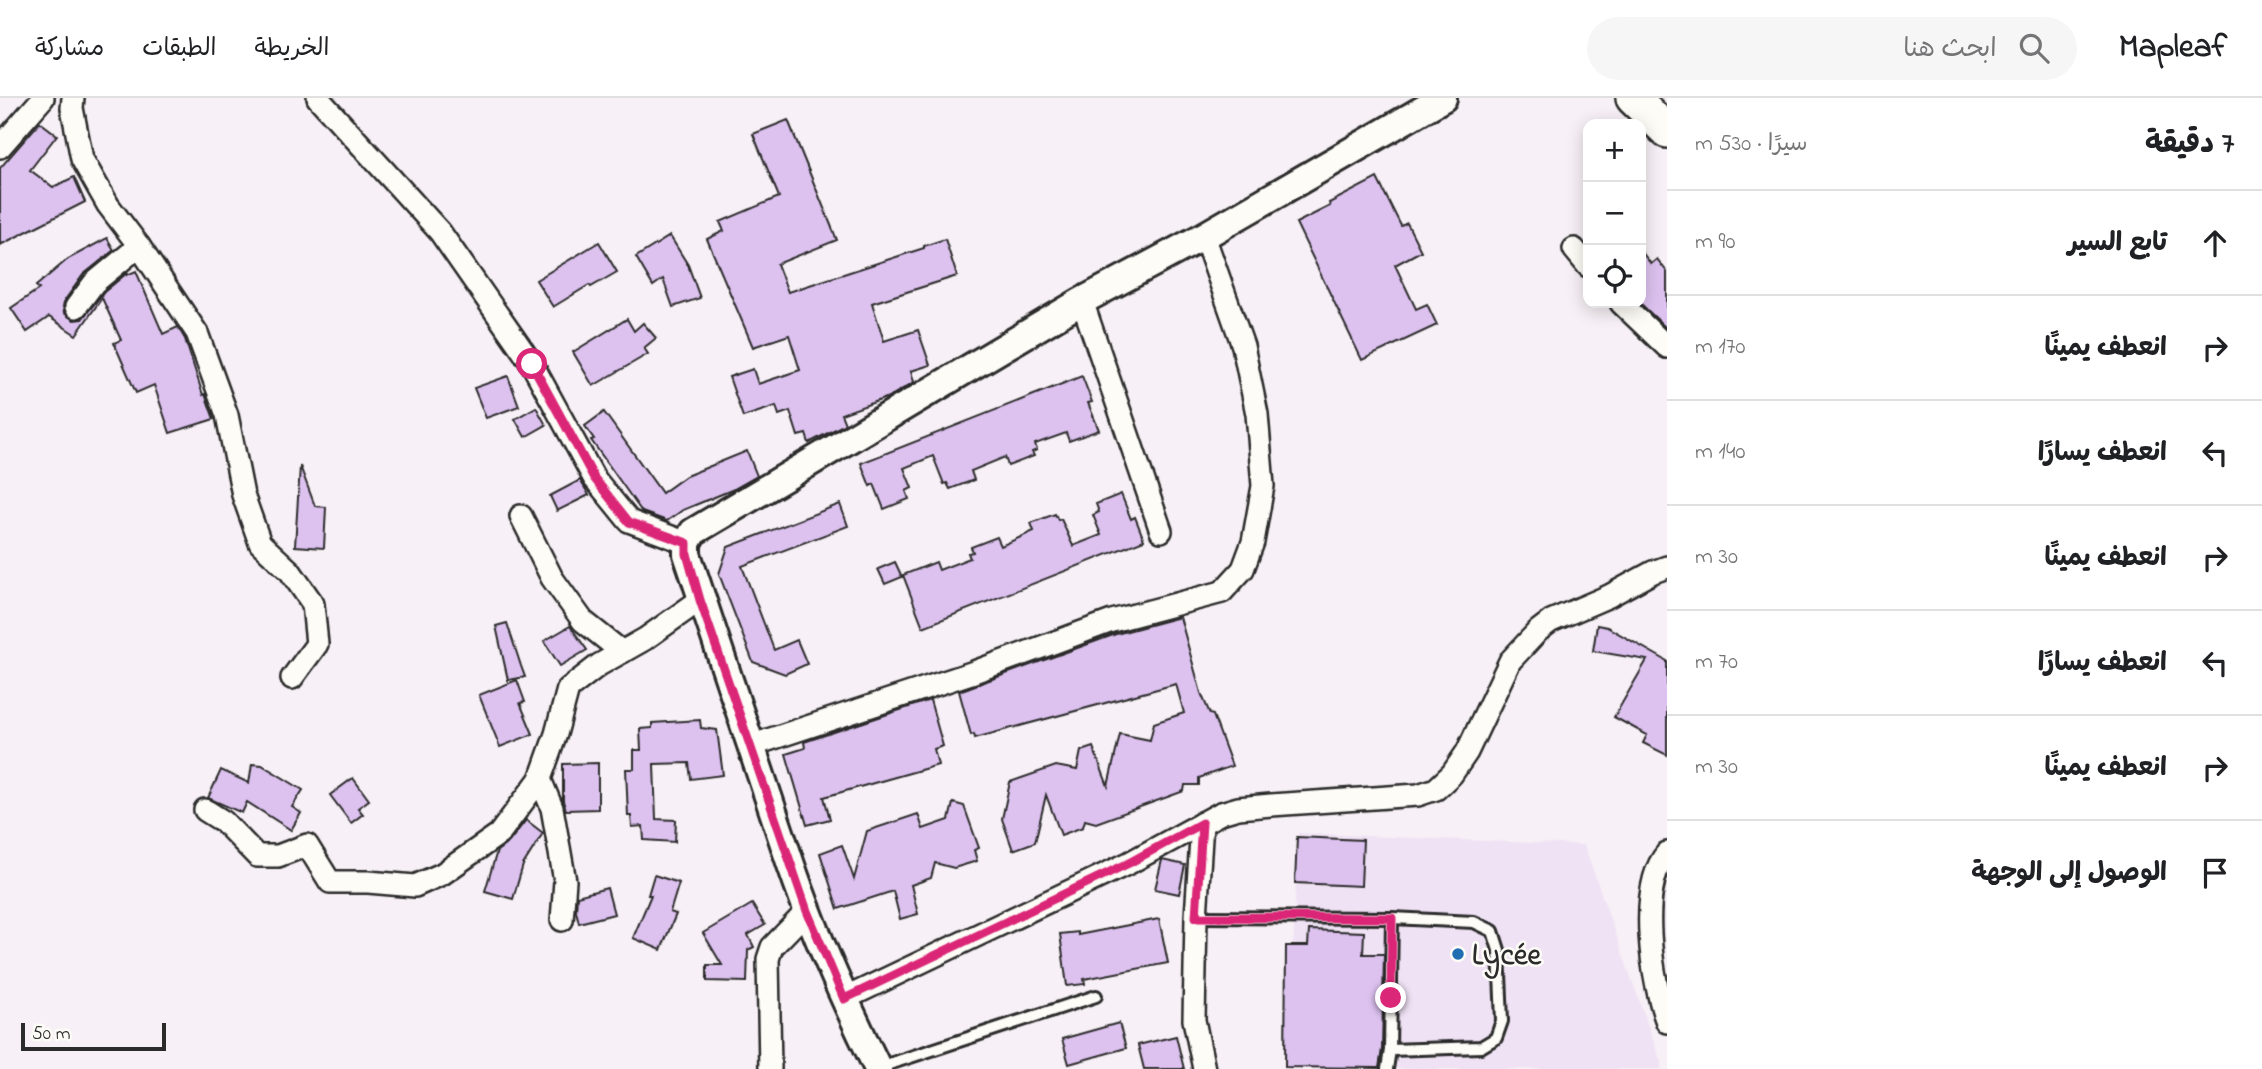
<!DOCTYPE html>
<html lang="ar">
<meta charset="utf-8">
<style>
body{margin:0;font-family:"Indie Flower","Playpen Sans Arabic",sans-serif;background:#f6f6f6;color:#202124;direction:rtl}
.controls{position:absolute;right:21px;top:21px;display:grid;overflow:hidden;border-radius:14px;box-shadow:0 4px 18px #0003}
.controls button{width:63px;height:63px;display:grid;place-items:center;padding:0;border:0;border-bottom:2px solid #e0e0e0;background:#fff;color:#202124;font:35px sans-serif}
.scale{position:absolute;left:21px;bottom:18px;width:145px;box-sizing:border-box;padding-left:7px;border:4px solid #2b2b2b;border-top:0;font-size:19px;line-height:24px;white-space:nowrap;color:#2b2b2b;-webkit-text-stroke:5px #fdfcf7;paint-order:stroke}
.stop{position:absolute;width:21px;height:21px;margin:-16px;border:5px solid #db2777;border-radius:50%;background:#fff}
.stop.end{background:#db2777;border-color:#fff;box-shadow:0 2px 7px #0008}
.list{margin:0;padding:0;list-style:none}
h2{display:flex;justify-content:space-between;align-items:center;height:91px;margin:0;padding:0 28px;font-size:30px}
h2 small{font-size:23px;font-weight:400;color:#757577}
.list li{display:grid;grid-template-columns:46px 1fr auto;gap:21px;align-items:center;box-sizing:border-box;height:105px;padding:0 28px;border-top:2px solid #e0e0e0}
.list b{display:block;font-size:26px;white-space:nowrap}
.list em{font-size:23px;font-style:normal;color:#757577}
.icon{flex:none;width:38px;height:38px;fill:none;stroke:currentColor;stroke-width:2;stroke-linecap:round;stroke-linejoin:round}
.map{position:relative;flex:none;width:1667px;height:971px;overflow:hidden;direction:ltr}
header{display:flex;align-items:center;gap:42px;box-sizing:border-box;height:98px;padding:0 35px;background:#fff;border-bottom:2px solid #e0e0e0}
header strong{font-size:33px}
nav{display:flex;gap:38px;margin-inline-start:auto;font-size:24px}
.search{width:490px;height:63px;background:#f6f6f6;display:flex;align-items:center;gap:18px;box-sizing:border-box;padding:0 24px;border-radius:38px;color:#757577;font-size:26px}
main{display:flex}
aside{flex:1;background:#fff}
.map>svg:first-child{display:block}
.built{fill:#efe2f4}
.building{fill:#ddc2f0;stroke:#2b2b2b;stroke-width:2}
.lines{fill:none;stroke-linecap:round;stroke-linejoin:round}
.service-casing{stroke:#2b2b2b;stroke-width:16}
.minor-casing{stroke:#2b2b2b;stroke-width:26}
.tertiary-casing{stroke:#2b2b2b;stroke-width:32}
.primary-casing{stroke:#2b2b2b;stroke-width:38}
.service{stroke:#fdfcf7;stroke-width:10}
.minor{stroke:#fdfcf7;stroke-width:21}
.tertiary{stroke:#fdfcf7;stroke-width:26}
.primary{stroke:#fdfcf7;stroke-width:33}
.route{stroke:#db2777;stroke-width:9}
.poi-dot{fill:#1f6fb2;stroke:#fdfcf7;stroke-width:2.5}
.labels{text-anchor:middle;stroke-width:5;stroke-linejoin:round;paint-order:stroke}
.poi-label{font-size:30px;font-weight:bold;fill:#2b2b2b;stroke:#fdfcf7;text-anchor:start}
</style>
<header>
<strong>Mapleaf</strong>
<div class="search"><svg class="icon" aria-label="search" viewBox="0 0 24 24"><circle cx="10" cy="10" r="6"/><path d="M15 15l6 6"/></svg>ابحث هنا</div>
<nav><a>الخريطة</a><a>الطبقات</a><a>مشاركة</a></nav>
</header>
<main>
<aside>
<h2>7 دقيقة<small>سيرًا · 530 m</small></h2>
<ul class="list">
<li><svg class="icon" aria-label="ahead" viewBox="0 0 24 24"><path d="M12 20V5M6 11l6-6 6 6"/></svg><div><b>تابع السير</b></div><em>90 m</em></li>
<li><svg class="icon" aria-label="right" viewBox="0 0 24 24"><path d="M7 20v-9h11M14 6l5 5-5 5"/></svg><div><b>انعطف يمينًا</b></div><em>170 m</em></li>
<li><svg class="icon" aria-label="left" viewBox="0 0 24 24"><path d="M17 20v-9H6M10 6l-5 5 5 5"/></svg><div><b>انعطف يسارًا</b></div><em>140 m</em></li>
<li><svg class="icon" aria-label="right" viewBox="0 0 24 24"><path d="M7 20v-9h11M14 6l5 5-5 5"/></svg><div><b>انعطف يمينًا</b></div><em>30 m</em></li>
<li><svg class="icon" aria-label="left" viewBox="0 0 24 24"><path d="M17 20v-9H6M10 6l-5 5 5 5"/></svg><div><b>انعطف يسارًا</b></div><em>70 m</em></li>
<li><svg class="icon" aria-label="right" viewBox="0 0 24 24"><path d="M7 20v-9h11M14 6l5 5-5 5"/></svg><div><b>انعطف يمينًا</b></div><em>30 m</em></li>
<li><svg class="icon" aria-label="arrive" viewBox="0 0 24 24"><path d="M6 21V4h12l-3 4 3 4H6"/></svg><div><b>الوصول إلى الوجهة</b></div></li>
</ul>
</aside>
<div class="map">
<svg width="1667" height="971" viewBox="0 0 1667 971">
<rect width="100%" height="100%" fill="#f7f0f6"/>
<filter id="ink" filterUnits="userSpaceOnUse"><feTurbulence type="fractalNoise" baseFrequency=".0143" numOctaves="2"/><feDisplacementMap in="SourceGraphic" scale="14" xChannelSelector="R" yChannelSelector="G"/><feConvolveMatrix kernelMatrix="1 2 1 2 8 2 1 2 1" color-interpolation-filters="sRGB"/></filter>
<g filter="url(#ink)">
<path class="built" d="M1298,735l286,12 77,217v7h-373z"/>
<g class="building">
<path d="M788,22l49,120 -60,24 11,28 136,-44v-2l21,-7 12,37 -85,27 12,38 34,-11 12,35 -19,6 3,11 -25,15 -48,17 4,10 -36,19 -3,-9 -8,2 -8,-25 -11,4 -3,-9 -33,11 -14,-40 24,-8 5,15 42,-14 -11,-35 -36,12 -46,-108 17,-8 -4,-9 59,-25 -26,-63z"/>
<path d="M40,24l17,13 -27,35 23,17 21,-10 11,25 -85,43v-77z"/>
<path d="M1377,80l24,48 6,-3 14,28 -26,14 21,44 11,-5 10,21 -75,35 -66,-137 34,-17 -1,-3z"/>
<path d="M670,138l18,29 12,33 -27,9 -10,-28 -10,7 -17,-29z"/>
<path d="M107,140l7,12 -31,25 -18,25 -2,6 1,7 10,7 8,-1 22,-27 23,-19v2l9,-4 27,63 15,-7 7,12 18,56 2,-1 9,25 -44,14 -16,-48 -18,8 -22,-50 7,-3 -19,-42 -26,37 -27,-18 -22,15 -16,-24 28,-19 -3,-3 32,-27z"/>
<path d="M599,144l18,30 -26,15 -2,-2 -36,22 -17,-27z"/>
<path d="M1641,153l10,13 6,-5 10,13v57l-27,-26z"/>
<path d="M627,221l7,12 9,-8 13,15 -12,10 4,6 -55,32 -20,-34z"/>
<path d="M508,278l11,30 -33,12 -12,-30z"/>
<path d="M1082,278l10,26 -4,1 11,27 -30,11 -3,-8 -31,11 2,6 -5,2 2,4 -26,10 -3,-9 -34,14 3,9 -24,9 -3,-6 -3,1 -11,-28 -29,12 8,20 -6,3 3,8 -25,10 -10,-25 -4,2 -9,-23z"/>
<path d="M536,309l10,18 -21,12 -10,-18z"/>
<path d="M604,314l58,81 24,-17 61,-25 10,25 -23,13 -51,21 -16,11 -25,-9 -51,-72 3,-1 -9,-13z"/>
<path d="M300,368l15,40 11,1 -2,41 -29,-2z"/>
<path d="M580,382l9,15 -32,16 -7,-15z"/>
<path d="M1121,396l10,25 4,-2 9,23 -221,87 -20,-52 33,-13 3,8 31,-12 -2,-5 5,-1 -2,-5 26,-10 4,9 33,-15 -3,-8 24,-9 3,6 3,-1 12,27 28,-11 -8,-20 6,-3 -3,-8z"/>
<path d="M840,406l8,22 -106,40 32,84 23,-10 10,24 -22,10 -32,-12 -34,-88 9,-27z"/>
<path d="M895,464l7,15 -17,7 -7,-15z"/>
<path d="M1180,519l21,76 9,21 3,1 19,51 -33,12v7h-14l-1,6 -88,32 -11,-3 -2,7 -22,8 -15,-40 -11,47 -22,8 -11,-31 8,-37 46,-16 21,4 4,-19 12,-4 15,39 12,-52 30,6 4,-17 30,-10 -8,-29 -201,54 -1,-4 -3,1 -12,-44 157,-57z"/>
<path d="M507,525l14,43 4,11 -17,3 -12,-54z"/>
<path d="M1597,527l10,2 60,34v94l-24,-12 4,-8 -33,-18 33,-57 -54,-9z"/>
<path d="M570,528l17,24 -27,16 -16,-25z"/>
<path d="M517,582l8,22 -5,1 13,31 -33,13 -21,-52z"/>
<path d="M930,602l13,46 -9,3 4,16 -114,32 6,22 -23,6 -21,-71 19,-6 -1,-6z"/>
<path d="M700,622l1,8 16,2 6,45 -32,4 -2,-16 -35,1 2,55 20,1 -1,22 -31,-2 -1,-14 -11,1 -1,-11h-3l-2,-47h8v-19h7l-1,-21 12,-1v-5z"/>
<path d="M598,665v46l-32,1 -3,-9v-37z"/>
<path d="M252,666l10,1 41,25 -11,17 9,6 -10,17 -44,-28 -5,11 -34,-15 13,-28 28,13z"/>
<path d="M353,680l16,22 -11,8 5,6 -12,9 -21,-28z"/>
<path d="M953,705l11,3 15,42 -5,2 3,11 -23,7 -19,-5 -4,15 -20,7 7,29 -18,5 -7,-28 -55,18 -18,-56 22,-8 12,34 13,-48 51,-17 5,15 26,-9z"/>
<path d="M526,722l17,13 -20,32 -10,34 -28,-8 12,-40 12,-9z"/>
<path d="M1297,739l66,3 -2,46 -66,-3z"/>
<path d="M1162,762l23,5 -6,29 -24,-5z"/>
<path d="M654,777l25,8 -9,29 6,2 -15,36 -28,-12 18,-43h-3z"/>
<path d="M607,790l7,26 -35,9 -3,-12 1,-15z"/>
<path d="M752,806l13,21 -17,10 6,12 -6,3 -1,32 -40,-1v-16h15l-19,-32z"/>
<path d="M1159,821l9,44 -84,16 1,5 -18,2 -7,-52 18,-2v3z"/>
<path d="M1309,832l55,2 -1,22h21l-2,95 -3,19 -94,-1 1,-121h22z"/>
<path d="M1119,925l7,25 -57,16 -7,-25z"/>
<path d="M1176,938l8,33h-40l-6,-24z"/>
</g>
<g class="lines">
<g class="service-casing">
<g id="service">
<path d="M1196,819l196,1 82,4 19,9 6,19 3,71 -6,17 -15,9 -91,3"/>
<path d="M877,970l219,-72"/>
<path d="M1387,971l3,-19 2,-132"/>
</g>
</g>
<g class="minor-casing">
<g id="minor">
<path d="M73,0l-1,10 10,51 26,46 31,41 58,87 30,82 16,80 17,48 30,28 23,33 4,40 -25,34"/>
<path d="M318,0l122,134 92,132 62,114 35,43 58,22"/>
<path d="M0,49l43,-49"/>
<path d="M1574,151l14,17"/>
<path d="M1082,203l79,230"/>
<path d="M1621,205l46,44"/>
<path d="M76,209l18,-24 45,-37"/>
<path d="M521,418l31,62 31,43 39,31"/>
<path d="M750,648l224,-74 138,-51 110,-29 21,-23 10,-27 10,-56 -6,-72 -14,-68 -39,-110"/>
<path d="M540,681l16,-45 12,-45 31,-24 46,-26 55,-39"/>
<path d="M205,712l19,12 33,34h21l29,-11 23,37h38l47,4 27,-12 57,-40 41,-55 12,29 13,73 -3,39"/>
<path d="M1202,725l-6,94 -2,103 10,49"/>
<path d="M1667,755c-30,34 -15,130 0,169"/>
<path d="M844,901l285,-136 92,-50 17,-5 33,-3 147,-10 18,-6 16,-15 15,-22 43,-91 28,-30 13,-10 58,-25 44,-24 14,-5"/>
<path d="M770,971l-2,-110 4,-12 35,-36"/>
</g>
</g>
<g class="tertiary-casing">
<path id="tertiary" d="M878,971c-33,-67 -63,-134 -87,-204l-104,-311v-11l6,-11 389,-231 122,-65 239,-138"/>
</g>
<g class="primary-casing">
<path id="primary" d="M1633,0l34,33"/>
</g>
<use href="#service" class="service"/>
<use href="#minor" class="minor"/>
<use href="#tertiary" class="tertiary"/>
<use href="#primary" class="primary"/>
</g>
</g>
<g class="lines" filter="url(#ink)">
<path class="route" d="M532,266l62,114 35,44 58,21v11l13,46 83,241 24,70 37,88 285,-136 73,-40 -6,94 196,1 -1,80"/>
</g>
<circle class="poi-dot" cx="1458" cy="856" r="7"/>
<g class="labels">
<g class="poi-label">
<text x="1472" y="866">Lycée</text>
</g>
</g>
</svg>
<div class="controls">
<button>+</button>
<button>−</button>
<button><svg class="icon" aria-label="locate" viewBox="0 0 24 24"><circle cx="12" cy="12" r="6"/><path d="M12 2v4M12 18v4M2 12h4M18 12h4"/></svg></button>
</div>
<div class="scale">50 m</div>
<div class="stop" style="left:532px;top:266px"></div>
<div class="stop end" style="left:1391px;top:900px"></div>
</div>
</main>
